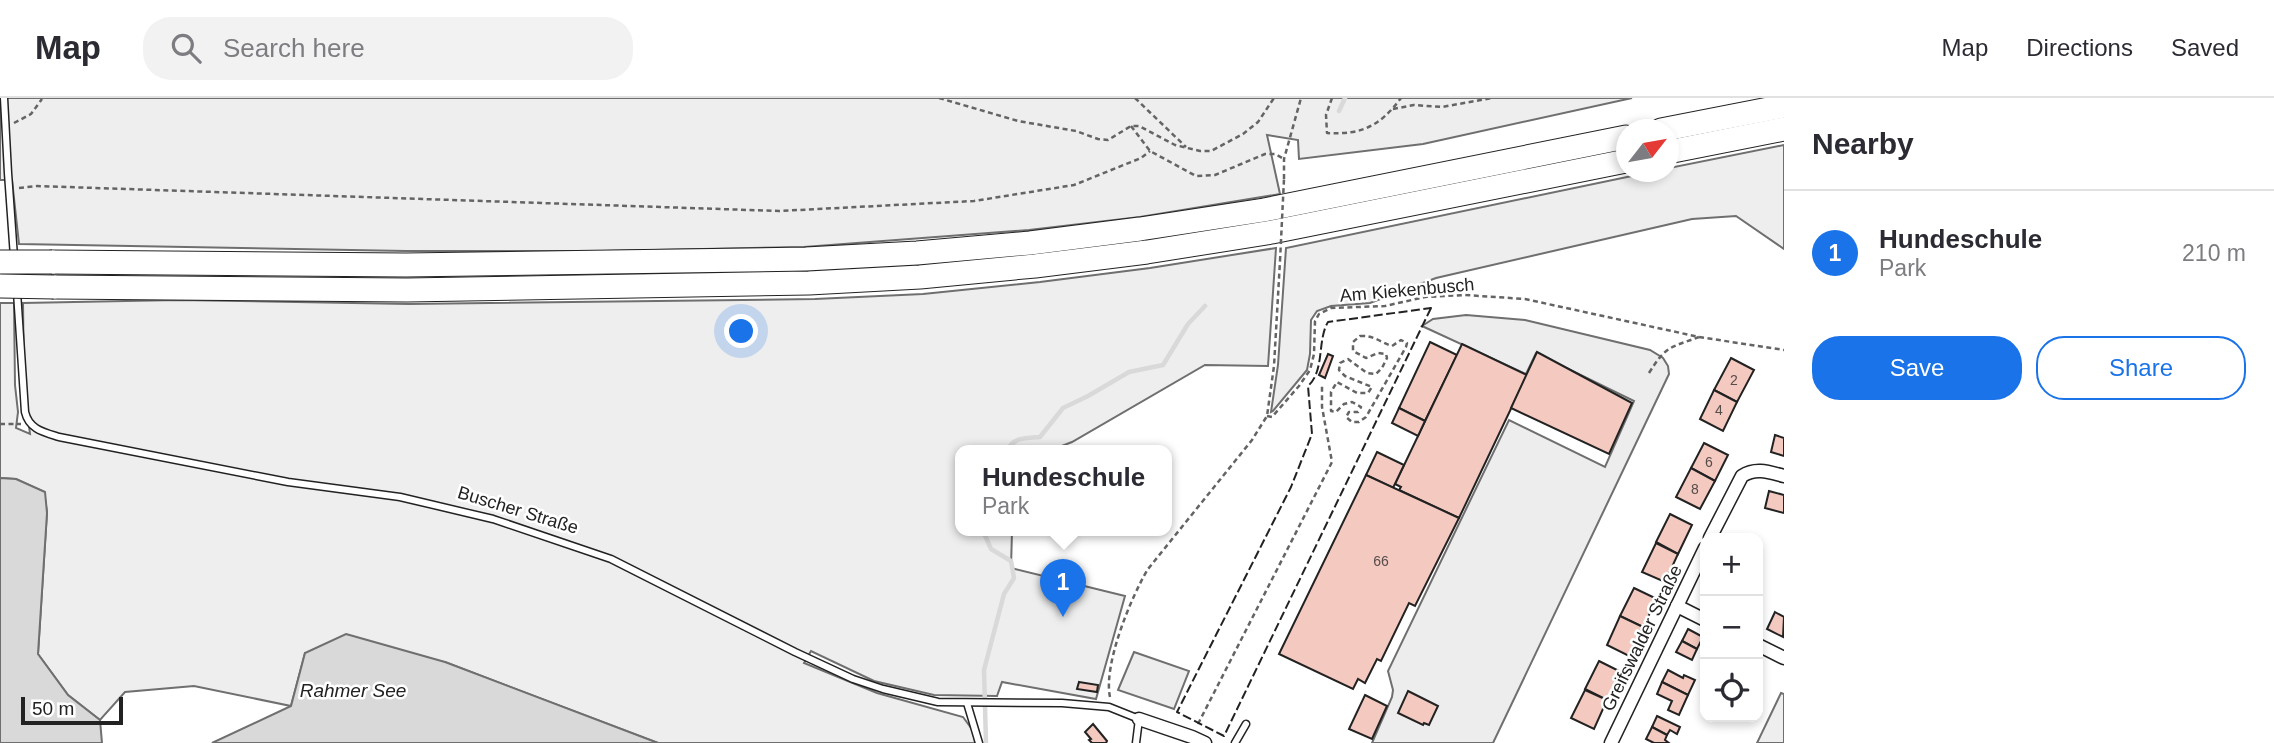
<!DOCTYPE html>
<meta charset="utf-8">
<style>
body{margin:0;font-family:Helvetica,sans-serif;background:#f2f2f3;color:#2b2b33}
.controls{position:absolute;right:21px;bottom:21px;display:grid;overflow:hidden;border-radius:14px;box-shadow:0 4px 10px #0003}
.controls button{width:63px;height:63px;display:grid;place-items:center;padding:0;border:0;border-bottom:2px solid #e1e1e2;background:#fff;color:#2b2b33;font:35px sans-serif}
.compass{position:absolute;left:1616px;top:21px;width:63px;height:63px;border-radius:50%;background:#fff;box-shadow:0 4px 10px #0003;rotate:59deg}
.scale{position:absolute;left:21px;bottom:18px;width:102px;box-sizing:border-box;padding-left:7px;border:4px solid #222;border-top:0;font-size:19px;line-height:24px;white-space:nowrap;color:#222;-webkit-text-stroke:5px #fff;paint-order:stroke}
.you{position:absolute;left:742px;top:234px;width:24px;height:24px;margin:-18px;border:5px solid #fff;border-radius:50%;background:#1a73e8;box-shadow:0 0 0 10px #1a73e833}
.badge{display:grid;place-items:center;width:46px;height:46px;border-radius:50%;background:#1a73e8;color:#fff;font-size:23px;font-weight:700}
.pin{position:absolute;translate:-50% -58px;filter:drop-shadow(0 2px 4px #0008)}
.pin::after{content:'';position:absolute;top:37px;width:24px;height:21px;background:inherit;clip-path:polygon(0 0,100% 0,50% 100%)}
.popup{position:absolute;left:955px;top:347px;width:217px;height:91px;box-sizing:border-box;display:grid;place-content:center;border-radius:14px;background:#fff;filter:drop-shadow(0 2px 5px #0005);font-size:23px;white-space:nowrap;color:#7c7c81}
.popup b{font-size:26px;color:#2b2b33}
.popup::after{content:'';position:absolute;left:50%;top:100%;margin-left:-14px;border:14px solid transparent;border-top-color:#fff}
.list{margin:0;padding:0;list-style:none}
h2{display:flex;justify-content:space-between;align-items:center;height:91px;margin:0;padding:0 28px;font-size:30px}
h2 small{font-size:23px;font-weight:400;color:#7c7c81}
.list li{display:grid;grid-template-columns:46px 1fr auto;gap:21px;align-items:center;box-sizing:border-box;height:126px;padding:0 28px;border-top:2px solid #e1e1e2}
.list b{display:block;font-size:26px;white-space:nowrap}
.list p{margin:0;font-size:23px;white-space:nowrap;color:#7c7c81}
.list em{font-size:23px;font-style:normal;color:#7c7c81}
.actions{display:flex;gap:14px;padding:21px 28px}
.actions a{flex:1;padding:16px 0;border:2px solid #1a73e8;border-radius:28px;text-align:center;font-size:24px;color:#1a73e8}
.actions .main{background:#1a73e8;color:#fff}
.icon{flex:none;width:38px;height:38px;fill:none;stroke:currentColor;stroke-width:2;stroke-linecap:round;stroke-linejoin:round}
.map{position:relative;flex:none;width:1784px;height:645px;overflow:hidden}
header{display:flex;align-items:center;gap:42px;box-sizing:border-box;height:98px;padding:0 35px;background:#fff;border-bottom:2px solid #e1e1e2}
header strong{font-size:33px}
nav{display:flex;gap:38px;margin-inline-start:auto;font-size:24px}
.search{width:490px;height:63px;background:#f2f2f3;display:flex;align-items:center;gap:18px;box-sizing:border-box;padding:0 24px;border-radius:28px;color:#7c7c81;font-size:26px}
main{display:flex}
aside{flex:1;background:#fff}
.map>svg:first-child{display:block}
.green{fill:#eee;stroke:#6f6f6f;stroke-width:2}
.parking{fill:#ededed;stroke:#6f6f6f;stroke-width:2}
.water{fill:#d9d9d9;stroke:#6f6f6f;stroke-width:2}
.lines{fill:none;stroke-linecap:round;stroke-linejoin:round}
.stream{stroke:#d9d9d9;stroke-width:4.5}
.building{fill:#f3c9c0;stroke:#222;stroke-width:2}
.service-casing{stroke:#222;stroke-width:9}
.minor-casing{stroke:#222;stroke-width:15}
.motorway-casing{stroke:#222;stroke-width:25}
.path{stroke:#646464;stroke-width:2.5;stroke-dasharray:5 3.5;stroke-linecap:butt}
.service{stroke:#fff;stroke-width:6}
.minor{stroke:#fff;stroke-width:12}
.motorway{stroke:#fff;stroke-width:23}
.motorway-bridge-casing{stroke:#222;stroke-width:25;stroke-linecap:butt}
.path-bridge{stroke:#646464;stroke-width:2.5;stroke-dasharray:5 3.5;stroke-linecap:butt}
.motorway-bridge{stroke:#fff;stroke-width:23}
.fence{stroke:#222;stroke-width:2;stroke-dasharray:9 3.5;stroke-linecap:butt}
.labels{text-anchor:middle;stroke-width:5;stroke-linejoin:round;paint-order:stroke}
.number-label{font-size:14px;fill:#564c4a}
.street-label{font-size:18px;fill:#222;stroke:#fff}
.water-label{font-size:19px;font-style:italic;fill:#222;stroke:#fff}
</style>
<header>
<strong>Map</strong>
<div class="search"><svg class="icon" aria-label="search" viewBox="0 0 24 24"><circle cx="10" cy="10" r="6"/><path d="M15 15l6 6"/></svg>Search here</div>
<nav><a>Map</a><a>Directions</a><a>Saved</a></nav>
</header>
<main>
<div class="map">
<svg width="1784" height="645" viewBox="0 0 1784 645">
<rect width="100%" height="100%" fill="#fff"/>
<g class="green">
<path d="M0,0h1632l-209,46 -124,15 -1,-19 -31,-5 13,59 -140,23 -111,13 -225,17 -199,4h-199l-387,-7 -7,-64h-12z"/>
<path d="M1784,47v104l-48,-33 -44,3 -256,59 -66,25 -39,3 -14,5 -6,9 -1,34 -3,16 -34,41 -2,1 7,-47 8,-117 365,-76h17l1,-4z"/>
<path d="M1276,150l-8,118 -63,-1 -133,77 -23,9h-89v80h52l-1,37 114,28 -29,103 -94,-17 -5,14 -63,-1 -60,-14 -63,-30 -7,12 73,30 86,24 11,15 1,11h-317l-213,-81 -140,-9 -14,53 -97,-20 -69,6 -25,28 -32,-25 -30,-41 9,-142 -3,-20 -28,-13 -16,-1v-175h14l1,82 3,27 -2,16 14,6 -6,-48 -1,-83 155,-3 231,4 406,-5 108,-5 117,-12 110,-14z"/>
<path d="M1781,595l3,1v49h-27z"/>
</g>
<g class="parking">
<path d="M1466,217l59,5 125,30 13,8 5,8 1,8 -176,369h-121l20,-46 1,-7 -5,-19 121,-251 96,47 29,-66 -98,-48 -10,21 -104,-48 11,-7z"/>
<path d="M1134,554l55,19 -15,38 -56,-19z"/>
</g>
<g class="water">
<path d="M0,380l16,1 29,13 2,21 -9,141 30,41 32,25 2,23h-102z"/>
<path d="M346,536l99,28 213,81h-446l79,-37 14,-53z"/>
</g>
<g class="lines">
<g class="stream">
<path d="M1339,13l6,-13"/>
<path d="M1007,353c6,-14 19,-13 33,-14l23,-29 25,-12 41,-24 34,-7 25,-41 17,-18"/>
<path d="M983,433l8,18 20,12 3,17 -10,16 -20,76 2,73"/>
</g>
</g>
<g class="building">
<path d="M1430,244l27,13 -32,66 -26,-13z"/>
<path d="M1462,246l65,31 -68,143 -60,-28 2,-3 -6,-3z"/>
<path d="M1537,254l95,51 -23,51 -98,-46z"/>
<path d="M1328,256l5,2 -8,22 -6,-3z"/>
<path d="M1731,260l23,12 -17,32 -23,-12z"/>
<path d="M1714,292l23,12 -14,29 -23,-12z"/>
<path d="M1399,310l26,13 -7,15 -26,-13z"/>
<path d="M1775,337l9,3v18l-13,-4z"/>
<path d="M1704,345l24,12 -13,26 -24,-13z"/>
<path d="M1377,354l27,13 -11,23 -27,-13z"/>
<path d="M1691,370l24,13 -15,28 -24,-12z"/>
<path d="M1366,377l93,43 -44,88 -6,-3 -28,58 -4,-2 -12,24 -7,-4 -5,10 -74,-35z"/>
<path d="M1769,393l15,4v18l-19,-5z"/>
<path d="M1670,416l22,11 -14,29 -22,-12z"/>
<path d="M1656,445l22,11 -13,28 -23,-10z"/>
<path d="M1634,490l23,11 -14,28 -23,-11z"/>
<path d="M1775,514l9,5 -1,20 -16,-8z"/>
<path d="M1620,518l23,11 -14,29 -22,-11z"/>
<path d="M1688,531l15,8 -6,12 -15,-8z"/>
<path d="M1682,543l15,8 -5,11 -16,-8z"/>
<path d="M1599,563l22,11 -14,28 -22,-11z"/>
<path d="M1668,572l15,8 1,-3 11,5 -7,15 -26,-13z"/>
<path d="M1079,584l19,3 -1,7 -20,-3z"/>
<path d="M1662,584l26,13 -9,20 -11,-5 4,-9 -15,-7z"/>
<path d="M1585,592l22,10 -13,29 -23,-11z"/>
<path d="M1408,593l30,15 -9,19 -5,-2 -1,2 -25,-12z"/>
<path d="M1365,597l22,11 -15,33 -23,-10z"/>
<path d="M1657,618l23,11 -3,7 -7,-4 -3,5 -15,-8z"/>
<path d="M1093,626l14,17 -1,2h-14l-3,-3 2,-1 -6,-7z"/>
<path d="M1652,629l15,8 -2,5 4,3h-15l-8,-4z"/>
</g>
<g class="lines">
<g class="service-casing">
<g id="service">
<path d="M4,0l4,75 6,84"/>
<path d="M17,194l8,120c4,17 18,20 34,25l229,45 112,15 93,22 118,40 184,93 58,27 30,10 55,13 124,1 47,4 30,12 -3,24"/>
<path d="M967,605l12,40"/>
<path d="M1235,645l11,-19"/>
</g>
</g>
<g class="minor-casing">
<g id="minor">
<path d="M1710,440l32,-62c14,-9 27,-4 42,0"/>
<path d="M1677,508l28,14"/>
<path d="M1758,547l26,13"/>
<path d="M1139,621l53,18 13,6"/>
<path d="M1611,645l94,-195"/>
</g>
</g>
<g class="motorway-casing">
<g id="motorway">
<path d="M1661,32l123,-24"/>
<path d="M1668,54l116,-23"/>
<path d="M52,164l354,3 400,-6 111,-6 113,-10 110,-14 124,-19 362,-73"/>
<path d="M54,189l353,3 402,-7 111,-6 115,-11 112,-14 125,-20 354,-71"/>
</g>
</g>
<g class="path">
<path d="M939,0l79,23 58,10 22,8 10,1 23,-14h8l36,19 25,6h11l32,-17 15,-12 16,-24"/>
<path d="M1135,0l51,49"/>
<path d="M1332,0l-6,17 1,18c35,2 53,-7 74,-35"/>
<path d="M1393,11l21,-4 28,2 50,-9"/>
<path d="M14,25l17,-9 11,-15"/>
<path d="M1131,28l19,25 46,25 19,-1 50,-21h10l9,5"/>
<path d="M1284,81v-20l17,-61"/>
<path d="M19,90l18,-2 742,25 195,-10 100,-16 67,-27 9,-7"/>
<path d="M1360,238c13,-1 20,6 32,10l9,-6 6,3 -1,4 -40,70 -7,5h-7l-6,-5 3,-5h9l3,-5 -9,-5 -8,2 -8,8 -5,-1v-19l6,-10 20,11h11l4,-6 -27,-11 -6,-6 1,-7 8,-4 19,14 9,1 6,-6 5,-10 -1,-4 -8,-1 -12,5 -13,-7v-9z"/>
<path d="M1649,275c17,-27 20,-25 50,-36"/>
<path d="M1267,318l5,1 27,-31 11,-16 4,-16 1,-33 4,-7 12,-6 54,-2 40,-9 40,-2 60,4 174,38 85,13"/>
<path d="M0,326h21"/>
<path d="M1110,599c-7,-32 21,-100 38,-128l104,-129 15,-24 7,-50 6,-105"/>
<path d="M1198,626l134,-262 -10,-55v-21"/>
</g>
<use href="#service" class="service"/>
<use href="#minor" class="minor"/>
<use href="#motorway" class="motorway"/>
<g class="motorway-bridge-casing">
<g id="motorway-bridge">
<path d="M0,164h52"/>
<path d="M0,188l54,1"/>
</g>
</g>
<path class="path-bridge" d="M1280,163l4,-82"/>
<use href="#motorway-bridge" class="motorway-bridge"/>
<path class="fence" d="M1431,210l-207,428 -47,-24 114,-225 21,-53 -4,-48c17,-15 9,-46 20,-64z"/>
</g>
<g class="labels">
<g class="number-label">
<text x="1734" y="287">2</text>
<text x="1719" y="317">4</text>
<text x="1709" y="369">6</text>
<text x="1695" y="396">8</text>
<text x="1381" y="468">66</text>
</g>
<g class="street-label">
<text transform="translate(1407 192) rotate(-5)" y="6">Am Kiekenbusch</text>
<text transform="translate(518 412) rotate(17)" y="6">Buscher Straße</text>
<text transform="translate(1642 540) rotate(-64)" y="6">Greifswalder Straße</text>
</g>
<g class="water-label">
<text x="353" y="599">Rahmer See</text>
</g>
</g>
</svg>
<div class="controls">
<button>+</button>
<button>−</button>
<button><svg class="icon" aria-label="locate" viewBox="0 0 24 24"><circle cx="12" cy="12" r="6"/><path d="M12 2v4M12 18v4M2 12h4M18 12h4"/></svg></button>
</div>
<svg class="compass" viewBox="-18 -18 36 36"><path d="M0-13l5 13h-10z" fill="#e53935"/><path d="M0 13l5-13h-10z" fill="#7c7c81"/></svg>
<div class="scale">50 m</div>
<div class="you"></div>
<div class="pin badge" style="left:1063px;top:519px">1</div>
<div class="popup"><b>Hundeschule</b>Park</div>
</div>
<aside>
<h2>Nearby<small></small></h2>
<ul class="list">
<li><span class="badge">1</span><div><b>Hundeschule</b><p>Park</p></div><em>210 m</em></li>
</ul>
<div class="actions"><a class="main">Save</a><a>Share</a></div>
</aside>
</main>
